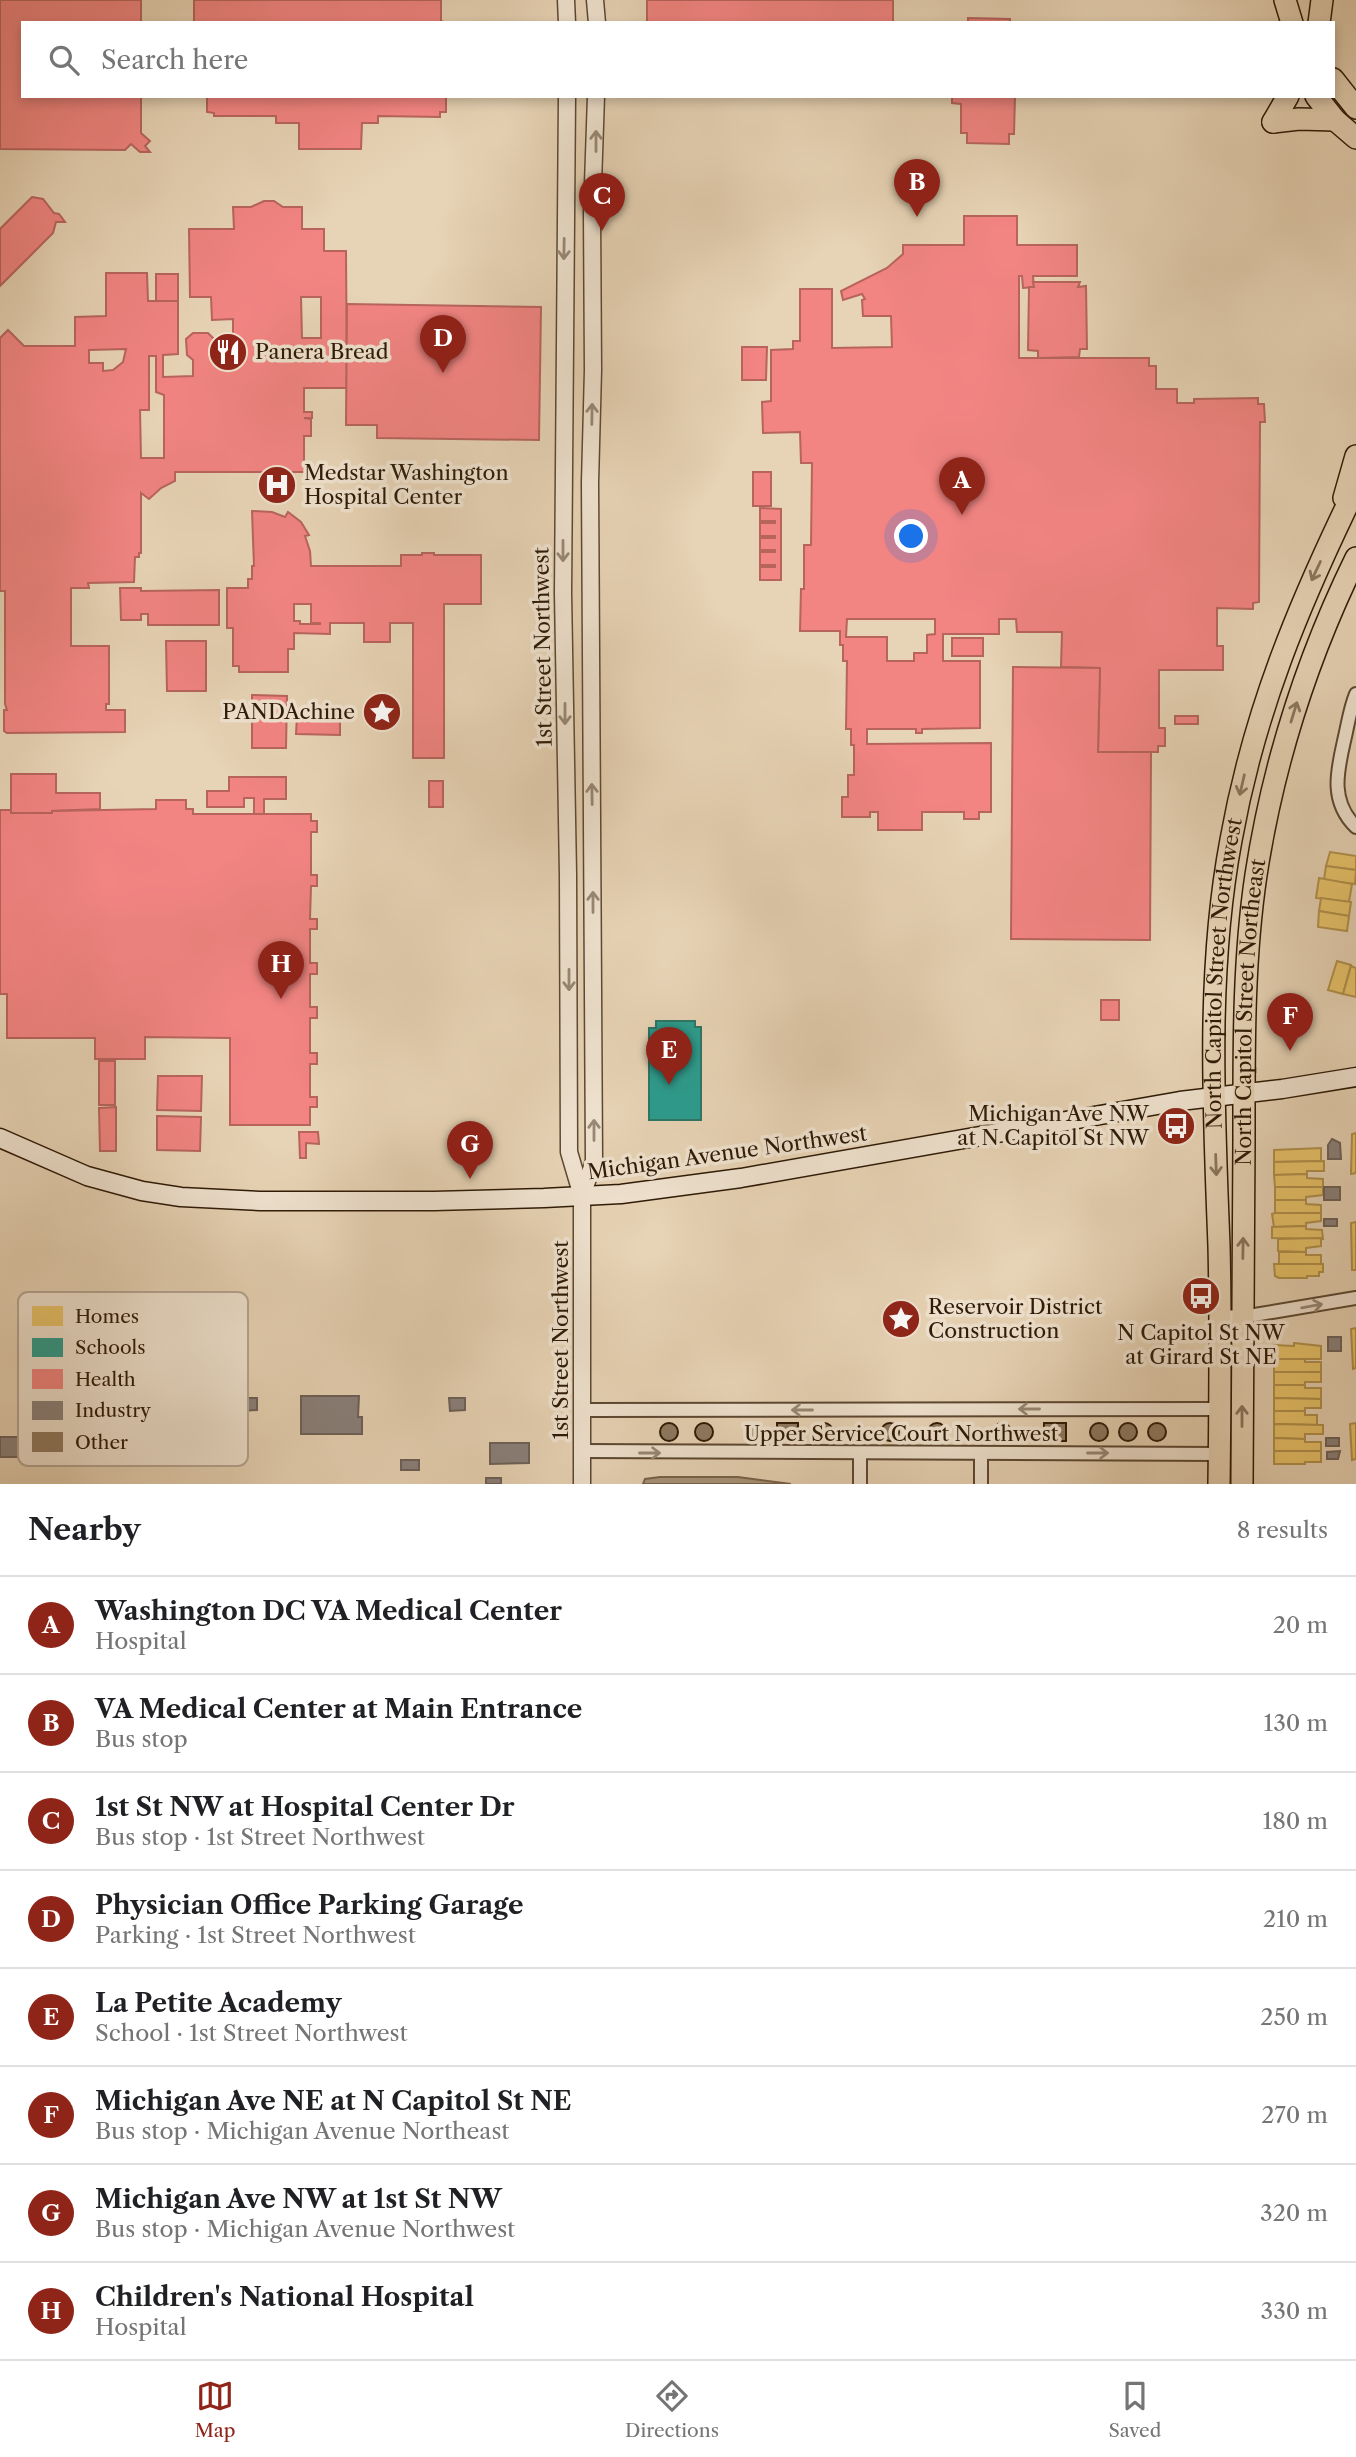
<!DOCTYPE html>
<meta charset="utf-8">
<style>
body{margin:0;font-family:"Libre Caslon Text",serif;background:#f6f6f6;color:#202124}
.you{position:absolute;left:912px;top:537px;width:24px;height:24px;margin:-18px;border:5px solid #fff;border-radius:50%;background:#1a73e8;box-shadow:0 0 0 10px #1a73e833}
.badge{display:grid;place-items:center;width:46px;height:46px;border-radius:50%;background:#8f2418;color:#fff;font-size:23px;font-weight:700}
.pin{position:absolute;translate:-50% -58px;filter:drop-shadow(0 2px 4px #0008)}
.pin::after{content:'';position:absolute;top:37px;width:24px;height:21px;background:inherit;clip-path:polygon(0 0,100% 0,50% 100%)}
.list{margin:0;padding:0;list-style:none}
h2{display:flex;justify-content:space-between;align-items:center;height:91px;margin:0;padding:0 28px;font-size:30px}
h2 small{font-size:23px;font-weight:400;color:#757577}
.list li{display:grid;grid-template-columns:46px 1fr auto;gap:21px;align-items:center;box-sizing:border-box;height:98px;padding:0 28px;border-top:2px solid #e0e0e0}
.list b{display:block;font-size:26px;white-space:nowrap}
.list p{margin:0;font-size:23px;white-space:nowrap;color:#757577}
.list em{font-size:23px;font-style:normal;color:#757577}
.icon{flex:none;width:38px;height:38px;fill:none;stroke:currentColor;stroke-width:2;stroke-linecap:round;stroke-linejoin:round}
.map{position:relative;flex:none;width:1356px;height:1484px;overflow:hidden}
.search{position:absolute;background:#fff;box-shadow:0 4px 10px #0003;left:21px;right:21px;top:21px;height:77px;display:flex;align-items:center;gap:18px;box-sizing:border-box;padding:0 24px;border-radius:0px;color:#757577;font-size:26px}
.sheet{height:875px;background:#fff}
nav{display:flex;justify-content:space-around;align-items:center;box-sizing:border-box;height:98px;border-top:2px solid #e0e0e0;background:#fff;font-size:19px;color:#757577}
nav a{display:grid;justify-items:center;gap:4px}
nav .on{color:#8f2418}
.map>svg:first-child{display:block}
.water{fill:#a8947a;stroke:#77634c;stroke-width:2}
.homes{fill:#e9c46a;stroke:#b1914c;stroke-width:2}
.schools{fill:#2a9d8f;stroke:#2b7666;stroke-width:2}
.health{fill:#f28482;stroke:#b7645d;stroke-width:2;fill-rule:evenodd}
.industry{fill:#8a817c;stroke:#6e6259;stroke-width:2}
.building{fill:#8e7a61;stroke:#2e1a06;stroke-width:2}
.lines{fill:none;stroke-linecap:round;stroke-linejoin:round}
.minor-casing{stroke:#5c4832;stroke-width:16}
.tertiary-casing{stroke:#5c4832;stroke-width:19}
.secondary-casing{stroke:#2e1a06;stroke-width:21}
.primary-casing{stroke:#2e1a06;stroke-width:24}
.minor{stroke:#efe2cf;stroke-width:12}
.tertiary{stroke:#efe2cf;stroke-width:16}
.secondary{stroke:#efe2cf;stroke-width:18}
.primary{stroke:#e7d3b5;stroke-width:21}
.oneway{stroke:#988875}
.oneway2{stroke:#8a765e}
.labels{text-anchor:middle;stroke-width:7;stroke-linejoin:round;paint-order:stroke}
.poi-label{font-size:21px;fill:#2e1a06;stroke:#efe2cf;text-anchor:start}
.street-label{font-size:21px;fill:#2e1a06;stroke:#efe2cf}
.key{fill:#efe2cf;stroke:#b5a693;stroke-width:2}
.key-label{font-size:19px;fill:#2e1a06}
</style>
<div class="map">
<svg width="1356" height="1484" viewBox="0 0 1356 1484">
<rect width="100%" height="100%" fill="#e7d3b5"/>
<filter id="stains"><feTurbulence type="fractalNoise" baseFrequency=".00286" numOctaves="4"/><feColorMatrix values="0 0 0 0 .2 0 0 0 0 .09 0 0 0 0 .02 0 0 0 .5 -.17"/></filter>
<radialGradient id="worn" r=".72"><stop offset=".6" stop-color="#630" stop-opacity="0"/><stop offset="1" stop-color="#630" stop-opacity=".3"/></radialGradient>
<path class="water" d="M660,1477h78l53,7h-148l2,-5z"/>
<g class="homes">
<path d="M1330,852l26,4v14l-30,-4z"/>
<path d="M1326,866l30,4 -1,14 -31,-4z"/>
<path d="M1319,878l33,6 -3,18 -33,-4z"/>
<path d="M1321,898l30,4 -2,14 -30,-5z"/>
<path d="M1319,911l30,5 -2,15 -29,-4z"/>
<path d="M1337,961l14,4 -8,29 -15,-4z"/>
<path d="M1351,966l5,2v29l-13,-3z"/>
<path d="M1356,1133v40l-5,1 1,-40z"/>
<path d="M1321,1148v13l-47,1v-12z"/>
<path d="M1324,1161v10h-17v3l-33,1v-13z"/>
<path d="M1307,1174v4l16,1v8h-48l-1,-12z"/>
<path d="M1275,1187h48v8l-17,2v3h-31z"/>
<path d="M1275,1200h31v4l15,1v8h-46z"/>
<path d="M1275,1213h46v8l-15,2v3l-32,1 -2,-13z"/>
<path d="M1356,1222v48h-4l-1,-47z"/>
<path d="M1306,1226v3l16,1 1,9 -51,-1v-11z"/>
<path d="M1321,1238v8l-15,2v4l-28,-1v-12z"/>
<path d="M1279,1252h27v3h15v9h-42z"/>
<path d="M1274,1264h49v8h-4v4h-12v2h-28l-4,-2z"/>
<path d="M1356,1328v40l-3,1 -2,-40z"/>
<path d="M1294,1343l27,3v13h-47v-14l20,1z"/>
<path d="M1274,1359h31v3h16v10h-47z"/>
<path d="M1274,1372h47v10h-16v3h-31z"/>
<path d="M1274,1385h31v3h16v11l-47,-1z"/>
<path d="M1274,1398l47,1v9h-16v3h-31z"/>
<path d="M1274,1411h31v4h12v10l-43,-1z"/>
<path d="M1356,1423v36l-4,1 -2,-36z"/>
<path d="M1274,1424l49,1v9h-18v5l-31,-1z"/>
<path d="M1274,1438l31,1v3h16v9h-47z"/>
<path d="M1274,1451h47v11h-16v2h-31z"/>
</g>
<path class="schools" d="M656,1021h39v6h6v93h-52v-92h7z"/>
<g class="health">
<path d="M0,0h141v23h-118v73h118v37l9,8 -5,5 5,6h-10l-9,-8 -6,6 -125,-1z"/>
<path d="M194,0h247v21l5,2h-252z"/>
<rect x="647" y="0" width="246" height="23"/>
<path d="M968,18l42,1v4h-42z"/>
<path d="M207,96h239v16h-6v5l-62,-1v7h-16l-1,26h-62v-26h-23v-7h-62v-3l-7,-1z"/>
<path d="M952,96h63l-1,38h-5v10l-42,-1v-10h-6v-29l-9,-1z"/>
<path d="M32,197l11,2 11,14 5,1 6,8h-9l-3,11 -53,53v-57z"/>
<path d="M264,201h10l9,6h19v22h22v22h22l1,137h-43v24h8v6h-8l7,1v17h-7v36h-129v9l-14,7 -12,11 -8,-6v60h-2v4h-4l-1,25 -46,1 1,5h-18v58h38v58h-3v6h19v22l-118,1 -3,-2v-21h3l-2,-6v-113h-5v-253l8,-8 16,16h51v-29l31,-1v-43h41l1,28h30v53l-15,1v22l30,-1v-16l-6,-5 -1,-16 7,-6h15l6,6h19v-20l-21,1 -1,-23h-21l-1,-68h45l-1,-22h18zM301,297h20v41h-19zM126,349l-3,13 -10,8 -10,1v-8h-14v-13zM149,356h7v36l8,3v63h-23l-1,-48h9z"/>
<path d="M964,216h53v29h60v31h-44l1,11 -11,1 -1,-12h-3v82h130v8h7v23h21v14h17v-4l64,-1v6h6l1,18h-5l-1,180 -6,1v6l-36,-1v38h6v24h-64v58h6v18h-7v6h-60l2,-84 -39,-1 1,-35h-45l-1,-13h-17v15h-56v27h37v67l-58,1v4h-6v-4h-49v15l124,-1v69h-12v7h-15v-7h-42v18h-44v-18h-8v5h-28v-20h6v-22h6v-30h-3v-16h-5l1,-68h-4v-16h-3v-14h-40l1,-42h3v-44h7l1,-82h-11l-1,-31 -37,1 -1,-31 9,-1v-51l22,-1v-8h7v-52h32v59l60,-1 -1,-31h-28l-1,-16 3,-1 -3,-5 -19,6 -2,-9 46,-23 16,-14v-9h61zM847,619h88v15l-8,1v18h-13v8h-27v-24h-41z"/>
<rect x="156" y="274" width="22" height="27"/>
<path d="M1033,282h47l-2,5 8,-1 1,63h-7l-1,8 -41,1v-7l-10,-1 1,-63h5z"/>
<path d="M347,304l194,3 -2,133 -162,-2v-13h-31z"/>
<path d="M742,347h25l-1,33h-24z"/>
<rect x="753" y="472" width="18" height="34"/>
<path d="M760,508l21,1v71h-21v-13h15v-2h-15v-13h15v-2h-15v-12h15v-2h-15v-13h15v-2h-15z"/>
<path d="M252,511l20,1 13,5 3,-5 13,10 8,13 -4,1 5,15 1,15h90v-11h21v-2h12v2h47v49h-37v154h-31v-135h-23v19h-26v-19h-34v11l-36,-1v16h-6v23h-49v-6h-6v-38h-6v-40h21v-9h4v-13h2zM294,604h17v19h9v1h-20v-3h-6z"/>
<path d="M120,588h21v3l78,-1v35h-71v-11h-7v6h-20z"/>
<rect x="952" y="638" width="31" height="18"/>
<path d="M166,641h40v50h-39z"/>
<path d="M1013,667l87,1 -2,84h53l-1,188 -139,-1z"/>
<path d="M252,695l35,1 -1,52h-34z"/>
<path d="M297,716l43,1v18l-44,-1z"/>
<rect x="1175" y="716" width="23" height="8"/>
<path d="M11,774h45v19h44v16l-48,2v2h-41z"/>
<path d="M229,777h57v22h-22v15h-10v-16h-10v9h-37v-16h22z"/>
<rect x="429" y="781" width="14" height="26"/>
<path d="M156,800h30v9h7v5h118v7h6v11h-6v43h6v11h-6l-1,33h7v10h-7v34h7v11h-7v33h7v11h-7v35h7v11h-7v33h7v10h-7v18h-80v-87l-85,-1v22h-50v-21h-88v-44h-7v-184h11v3h41v-2l104,-2z"/>
<rect x="1101" y="1000" width="18" height="20"/>
<rect x="99" y="1061" width="16" height="44"/>
<path d="M158,1076h44l-1,35 -44,-1z"/>
<path d="M116,1107v44h-16l-1,-43z"/>
<path d="M157,1116l44,1 -1,34 -43,-1z"/>
<path d="M299,1132h19l1,12 -13,-1v15h-6z"/>
</g>
<g class="industry">
<path d="M1332,1139l8,4 1,16h-13v-14z"/>
<rect x="1324" y="1187" width="16" height="13"/>
<rect x="1324" y="1219" width="13" height="7"/>
<rect x="1328" y="1337" width="13" height="14"/>
<path d="M301,1396h58l-1,21h4v17h-61z"/>
<path d="M241,1398h16v12l-16,1z"/>
<path d="M449,1398h16v12l-15,1z"/>
<rect x="0" y="1437" width="33" height="20"/>
<rect x="1326" y="1438" width="13" height="8"/>
<path d="M490,1443h39v20l-39,1z"/>
<path d="M1340,1451l-2,8h-11v-7z"/>
<rect x="401" y="1460" width="18" height="10"/>
<rect x="486" y="1478" width="15" height="6"/>
</g>
<g class="building">
<rect x="777" y="1423" width="21" height="18"/>
<rect x="1044" y="1423" width="22" height="18"/>
<circle cx="755" cy="1432" r="9"/>
<circle cx="1099" cy="1432" r="9"/>
<circle cx="890" cy="1432" r="9"/>
<circle cx="1128" cy="1432" r="9"/>
<circle cx="1002" cy="1432" r="9"/>
<circle cx="704" cy="1432" r="9"/>
<circle cx="669" cy="1432" r="9"/>
<circle cx="937" cy="1432" r="9"/>
<circle cx="824" cy="1432" r="9"/>
<circle cx="1157" cy="1432" r="9"/>
</g>
<g class="lines">
<g class="minor-casing">
<g id="minor">
<path d="M1356,694c-5,12 -7,24 -10,38 -7,33 -19,67 10,95"/>
<path d="M1220,1316l22,1 114,-19"/>
<path d="M582,1410l638,-1"/>
<path d="M582,1451l638,3"/>
<path d="M860,1484v-31"/>
<path d="M981,1484v-30"/>
</g>
</g>
<g class="tertiary-casing">
<g id="tertiary">
<path d="M566,0l1,23"/>
<path d="M595,0l2,23"/>
<path d="M567,96l-4,497 5,282 1,277 13,44v288"/>
<path d="M582,1196l12,-35 -4,-679 3,-112 -1,-157 4,-117"/>
</g>
</g>
<g class="secondary-casing">
<path id="secondary" d="M0,1138l87,38 55,15 39,6 79,4h174l110,-3 77,-4 120,-16 439,-77 102,-12 74,-12"/>
</g>
<g class="primary-casing">
<g id="primary">
<path d="M1285,0l7,23"/>
<path d="M1319,23l3,-23"/>
<path d="M1333,79l23,29"/>
<path d="M1316,96l19,24 21,18"/>
<path d="M1273,122l26,-3 36,1"/>
<path d="M1273,122l15,-26"/>
<path d="M1344,498l12,-42"/>
<path id="s1" d="M1219,1484c1,-79 2,-159 0,-238 -5,-135 -13,-273 12,-406 23,-129 68,-236 125,-353"/>
<path id="s2" d="M1242,1484c0,-115 1,-230 2,-345 0,-88 -1,-177 12,-264 17,-111 51,-217 100,-317"/>
</g>
</g>
<use href="#minor" class="minor"/>
<use href="#tertiary" class="tertiary"/>
<use href="#secondary" class="secondary"/>
<use href="#primary" class="primary"/>
</g>
<defs><path id="oneway-shaft" d="M-6 0H5M1.5-3L5.5 0L1.5 3" fill="none" stroke-width="1.6" stroke-linecap="round" stroke-linejoin="round" transform="scale(1.75)"/></defs>
<g class="oneway">
<use href="#oneway-shaft" transform="translate(596 141) rotate(-90)"/>
<use href="#oneway-shaft" transform="translate(564 249) rotate(91)"/>
<use href="#oneway-shaft" transform="translate(592 414) rotate(-89)"/>
<use href="#oneway-shaft" transform="translate(563 551) rotate(90)"/>
<use href="#oneway-shaft" transform="translate(565 714) rotate(90)"/>
<use href="#oneway-shaft" transform="translate(592 794) rotate(-91)"/>
<use href="#oneway-shaft" transform="translate(593 902) rotate(-90)"/>
<use href="#oneway-shaft" transform="translate(569 980) rotate(90)"/>
<use href="#oneway-shaft" transform="translate(594 1130) rotate(-90)"/>
<use href="#oneway-shaft" transform="translate(1312 1306) rotate(-10)"/>
<use href="#oneway-shaft" transform="translate(1029 1409) rotate(180)"/>
<use href="#oneway-shaft" transform="translate(802 1410) rotate(180)"/>
<use href="#oneway-shaft" transform="translate(650 1453)"/>
<use href="#oneway-shaft" transform="translate(1098 1453)"/>
</g>
<g class="oneway2">
<use href="#oneway-shaft" transform="translate(1316 571) rotate(115)"/>
<use href="#oneway-shaft" transform="translate(1294 712) rotate(-73)"/>
<use href="#oneway-shaft" transform="translate(1242 785) rotate(103)"/>
<use href="#oneway-shaft" transform="translate(1216 1165) rotate(88)"/>
<use href="#oneway-shaft" transform="translate(1243 1248) rotate(-89)"/>
<use href="#oneway-shaft" transform="translate(1242 1416) rotate(-90)"/>
</g>
<defs>
<g id="restaurant-disc" transform="scale(2.0125)"><circle r="9.5" fill="#8f2418" stroke="#efe2cf"/><path d="M-5-6h1v4h1v-4h1v4h1v-4h1v5L-1.5 .5V6h-2V.5L-5-1ZM5-6V6H3V1.5H1.5Q1.5-4 5-6Z" fill="#fff"/></g>
<g id="hospital-disc" transform="scale(2.0125)"><circle r="9.5" fill="#8f2418" stroke="#efe2cf"/><path d="M-5-5h3v3.5h4V-5h3V5h-3V1.5h-4V5h-3Z" fill="#fff"/></g>
<g id="sight-disc" transform="scale(2.0125)"><circle r="9.5" fill="#8f2418" stroke="#efe2cf"/><path d="M0-6L1.8-2.2L6-1.7L2.9 1.2L3.7 5.4L0 3.3L-3.7 5.4L-2.9 1.2L-6-1.7L-1.8-2.2Z" fill="#fff"/></g>
<g id="bus-disc" transform="scale(2.0125)"><circle r="9.5" fill="#8f2418" stroke="#efe2cf"/><path d="M-5-6H5V4H4V6H2V4H-2V6H-4V4H-5ZM-3.5-4V0h7V-4ZM-3.5 1.2v1.5H-2V1.2ZM2 1.2v1.5H3.5V1.2Z" fill="#fff"/></g>
</defs>
<g fill-rule="evenodd">
<use href="#restaurant-disc" x="228" y="352"/>
<use href="#hospital-disc" x="277" y="485"/>
<use href="#sight-disc" x="382" y="712"/>
<use href="#bus-disc" x="1176" y="1126"/>
<use href="#bus-disc" x="1201" y="1296"/>
<use href="#sight-disc" x="901" y="1319"/>
</g>
<g class="labels">
<g class="poi-label">
<text x="255" y="359">Panera Bread</text>
<text x="304" y="480">Medstar Washington<tspan x="304" dy="24">Hospital Center</tspan></text>
<text x="355" y="719" text-anchor="end">PANDAchine</text>
<text x="1149" y="1121" text-anchor="end">Michigan Ave NW<tspan x="1149" dy="24">at N Capitol St NW</tspan></text>
<text x="928" y="1314">Reservoir District<tspan x="928" dy="24">Construction</tspan></text>
<text x="1201" y="1340" text-anchor="middle">N Capitol St NW<tspan x="1201" dy="24">at Girard St NE</tspan></text>
</g>
<g class="street-label">
<text transform="translate(543 647) rotate(-91)" y="7">1st Street Northwest</text>
<text dy="7" stroke="none"><textPath href="#s1" startOffset="511">North Capitol Street Northwest</textPath></text>
<text dy="7" stroke="none"><textPath href="#s2" startOffset="472">North Capitol Street Northeast</textPath></text>
<text transform="translate(727 1153) rotate(-8)" y="7">Michigan Avenue Northwest</text>
<text transform="translate(561 1340) rotate(-90)" y="7">1st Street Northwest</text>
<text x="901" y="1441">Upper Service Court Northwest</text>
</g>
</g>
<rect x="18" y="1292" width="230" height="174" rx="10" class="key"/>
<rect x="32" y="1306" width="31" height="20" fill="#e9c46a"/>
<rect x="32" y="1338" width="31" height="19" fill="#2a9d8f"/>
<rect x="32" y="1369" width="31" height="20" fill="#f28482"/>
<rect x="32" y="1401" width="31" height="19" fill="#8a817c"/>
<rect x="32" y="1432" width="31" height="20" fill="#8e7a61"/>
<g class="key-label">
<text x="75" y="1323">Homes</text>
<text x="75" y="1354">Schools</text>
<text x="75" y="1386">Health</text>
<text x="75" y="1417">Industry</text>
<text x="75" y="1449">Other</text>
</g>
<rect width="100%" height="100%" filter="url(#stains)"/>
<rect width="100%" height="100%" fill="url(#worn)"/>
</svg>
<div class="you"></div>
<div class="pin badge" style="left:962px;top:515px">A</div>
<div class="pin badge" style="left:917px;top:217px">B</div>
<div class="pin badge" style="left:602px;top:231px">C</div>
<div class="pin badge" style="left:443px;top:373px">D</div>
<div class="pin badge" style="left:669px;top:1085px">E</div>
<div class="pin badge" style="left:1290px;top:1051px">F</div>
<div class="pin badge" style="left:470px;top:1179px">G</div>
<div class="pin badge" style="left:281px;top:999px">H</div>
<div class="search"><svg class="icon" aria-label="search" viewBox="0 0 24 24"><circle cx="10" cy="10" r="6"/><path d="M15 15l6 6"/></svg>Search here</div>
</div>
<section class="sheet">
<h2>Nearby<small>8 results</small></h2>
<ul class="list">
<li><span class="badge">A</span><div><b>Washington DC VA Medical Center</b><p>Hospital</p></div><em>20 m</em></li>
<li><span class="badge">B</span><div><b>VA Medical Center at Main Entrance</b><p>Bus stop</p></div><em>130 m</em></li>
<li><span class="badge">C</span><div><b>1st St NW at Hospital Center Dr</b><p>Bus stop · 1st Street Northwest</p></div><em>180 m</em></li>
<li><span class="badge">D</span><div><b>Physician Office Parking Garage</b><p>Parking · 1st Street Northwest</p></div><em>210 m</em></li>
<li><span class="badge">E</span><div><b>La Petite Academy</b><p>School · 1st Street Northwest</p></div><em>250 m</em></li>
<li><span class="badge">F</span><div><b>Michigan Ave NE at N Capitol St NE</b><p>Bus stop · Michigan Avenue Northeast</p></div><em>270 m</em></li>
<li><span class="badge">G</span><div><b>Michigan Ave NW at 1st St NW</b><p>Bus stop · Michigan Avenue Northwest</p></div><em>320 m</em></li>
<li><span class="badge">H</span><div><b>Children's National Hospital</b><p>Hospital</p></div><em>330 m</em></li>
</ul>
</section>
<nav>
<a class="on"><svg class="icon" aria-label="map" viewBox="0 0 24 24"><path d="M3 6l6-2 6 2 6-2v14l-6 2-6-2-6 2zM9 4v14M15 6v14"/></svg>Map</a>
<a><svg class="icon" aria-label="directions" viewBox="0 0 24 24"><path d="M12 3l9 9-9 9-9-9zM9 14v-3h6M13 9l2 2-2 2"/></svg>Directions</a>
<a><svg class="icon" aria-label="saved" viewBox="0 0 24 24"><path d="M7 4h10v16l-5-4-5 4z"/></svg>Saved</a>
</nav>
